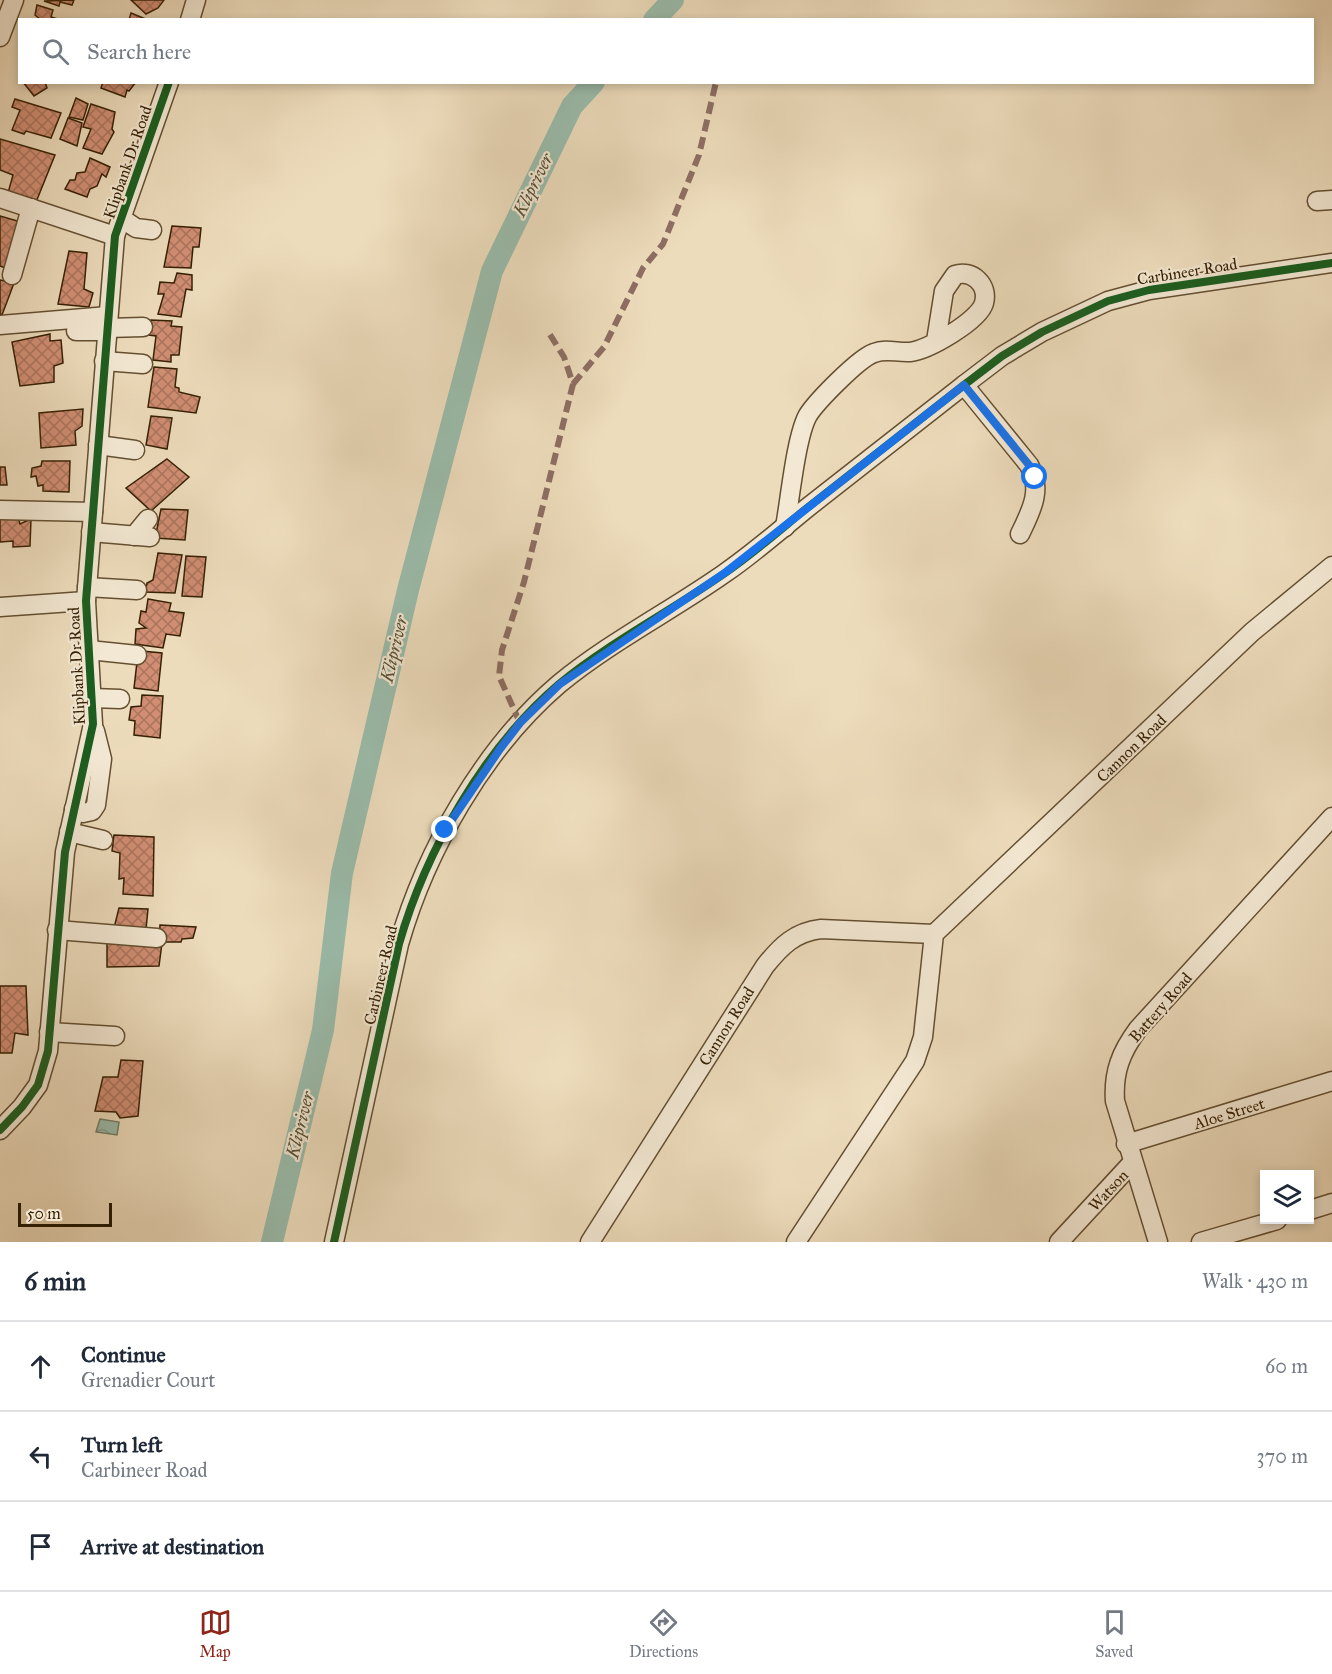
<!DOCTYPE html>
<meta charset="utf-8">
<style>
body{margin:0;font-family:"IM FELL Great Primer",serif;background:#f6f6f7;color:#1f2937}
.controls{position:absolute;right:18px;bottom:18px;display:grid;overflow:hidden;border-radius:0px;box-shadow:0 3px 9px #0003}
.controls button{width:54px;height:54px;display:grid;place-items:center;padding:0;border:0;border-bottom:2px solid #e0e1e3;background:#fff;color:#1f2937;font:30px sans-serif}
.scale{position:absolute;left:18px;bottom:15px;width:94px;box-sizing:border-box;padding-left:6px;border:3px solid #362003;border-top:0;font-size:16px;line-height:21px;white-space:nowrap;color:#362003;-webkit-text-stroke:4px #f3e8d3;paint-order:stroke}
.stop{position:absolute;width:18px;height:18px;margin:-14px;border:4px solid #1a73e8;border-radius:50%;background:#fff}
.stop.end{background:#1a73e8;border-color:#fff;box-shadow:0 2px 6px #0008}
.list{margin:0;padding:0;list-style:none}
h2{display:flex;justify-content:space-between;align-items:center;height:78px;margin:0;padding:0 24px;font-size:26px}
h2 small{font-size:20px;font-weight:400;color:#747a83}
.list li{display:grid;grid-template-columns:39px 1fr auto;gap:18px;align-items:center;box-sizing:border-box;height:90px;padding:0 24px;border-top:2px solid #e0e1e3}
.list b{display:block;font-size:22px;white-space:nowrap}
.list p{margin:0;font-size:20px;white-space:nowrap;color:#747a83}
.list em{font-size:20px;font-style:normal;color:#747a83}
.icon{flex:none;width:33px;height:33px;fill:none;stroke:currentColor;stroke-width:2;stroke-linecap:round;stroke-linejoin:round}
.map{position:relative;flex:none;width:1332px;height:1242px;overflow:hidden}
.search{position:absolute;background:#fff;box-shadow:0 3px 9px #0003;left:18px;right:18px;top:18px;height:66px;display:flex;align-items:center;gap:15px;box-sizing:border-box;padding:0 21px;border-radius:0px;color:#747a83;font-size:22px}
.sheet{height:348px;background:#fff}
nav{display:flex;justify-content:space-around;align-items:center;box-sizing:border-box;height:84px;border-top:2px solid #e0e1e3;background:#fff;font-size:16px;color:#747a83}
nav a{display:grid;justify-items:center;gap:3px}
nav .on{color:#8f2418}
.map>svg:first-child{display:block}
.water{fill:url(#water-waves);stroke:#727e68;stroke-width:1.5}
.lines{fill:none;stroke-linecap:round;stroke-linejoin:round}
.river{stroke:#9abcab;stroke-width:22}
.building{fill:url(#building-cross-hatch);stroke:#362003;stroke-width:1.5}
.minor-casing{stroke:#644f31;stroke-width:21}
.minor{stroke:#f3e8d3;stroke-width:18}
.quiet{stroke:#8d6e63;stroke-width:6;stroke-dasharray:12 6;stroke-linecap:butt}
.cycleway-casing{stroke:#f3e8d3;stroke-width:11}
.cycleway{stroke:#1b5e20;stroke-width:8}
.route{stroke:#1a73e8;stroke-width:8}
.labels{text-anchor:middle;stroke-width:4.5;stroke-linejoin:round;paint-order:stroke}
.street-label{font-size:16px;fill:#362003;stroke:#f3e8d3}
.water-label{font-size:18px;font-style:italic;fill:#544f35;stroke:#f3e8d3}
</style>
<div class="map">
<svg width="1332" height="1242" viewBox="0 0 1332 1242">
<defs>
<pattern id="water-waves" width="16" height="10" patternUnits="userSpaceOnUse" patternTransform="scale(1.5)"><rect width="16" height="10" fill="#9abcab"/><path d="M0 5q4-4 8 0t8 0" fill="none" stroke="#85a192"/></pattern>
<pattern id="building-cross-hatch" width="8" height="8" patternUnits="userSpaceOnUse" patternTransform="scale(1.5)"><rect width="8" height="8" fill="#d18e74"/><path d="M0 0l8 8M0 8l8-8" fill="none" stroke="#aa745d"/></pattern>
</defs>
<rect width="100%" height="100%" fill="#eddcbc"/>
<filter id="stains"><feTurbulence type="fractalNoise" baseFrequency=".00333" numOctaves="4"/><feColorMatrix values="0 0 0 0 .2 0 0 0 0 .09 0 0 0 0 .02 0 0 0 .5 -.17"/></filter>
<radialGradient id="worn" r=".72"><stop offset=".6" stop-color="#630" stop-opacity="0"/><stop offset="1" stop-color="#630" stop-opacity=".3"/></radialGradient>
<path class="water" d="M100,1119l19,3 -2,13 -21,-3z"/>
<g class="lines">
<g class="river">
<path d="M654,20l19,-20"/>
<path d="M272,1242l51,-212 19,-157 66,-283 84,-319 80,-165 22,-24"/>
</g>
</g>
<g class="building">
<path d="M74,0l-2,5 -12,-3 -1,4 -15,-5z"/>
<path d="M131,0h33l-6,8 -12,6z"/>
<path d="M37,5l16,5 -2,7 10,3h-20l-6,-5z"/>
<path d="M131,13l17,7h-19z"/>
<path d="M23,82h22l2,6 -13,8z"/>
<path d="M103,82h33l-7,9 -2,-1 -2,7 -24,-9z"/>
<path d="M76,98l12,6 -5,16 -14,-3z"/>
<path d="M15,99l46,14 -10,25 -25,-7 -2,3 -12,-4 8,-20 -8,-3z"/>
<path d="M91,104l24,8 -3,17 2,3 -12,22 -19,-6 8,-19 -8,-2z"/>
<path d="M68,118l14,5 -5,23 -17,-7z"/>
<path d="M0,139l55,16 -19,47 -28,-9 5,-18 -13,-5z"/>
<path d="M90,158l20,9 -4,10 -4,-3 -5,12 -7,3 -3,8 -22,-8 5,-9h5l2,-7 8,-1z"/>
<path d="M0,216l21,6 -11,48 -10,-4z"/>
<path d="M172,226l29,2 -2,19h-6l-2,21 -27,-1z"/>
<path d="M69,251l18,2 -3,36 9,4 -4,14 -31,-3z"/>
<path d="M177,273l15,2v15l-6,-1 -5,28 -23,-3 6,-20h-6l2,-12 14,1z"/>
<path d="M0,280l14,3 -12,32 -2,-1z"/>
<path d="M151,320l21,1 -1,5 11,1 -3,28h-8v7l-18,-2 3,-24 -7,-1z"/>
<path d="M50,334v7l11,-1 2,23 -9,3v16l-34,4 -8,-44z"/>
<path d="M154,367l23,2 -2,18 4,1v4l21,5 -4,16 -48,-6z"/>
<path d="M83,409l-1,17 -7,5 1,14 -35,3 -2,-35z"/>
<path d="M151,416l21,2 -5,31 -21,-4z"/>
<path d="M167,459l22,18 -38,34 -25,-23z"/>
<path d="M42,461h28l-1,31 -26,-1v-6l-5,1 -2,-10 -5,1 1,-9 9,-2z"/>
<path d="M0,467h5l2,18h-7z"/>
<path d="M161,509l27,1 -3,30 -30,-2z"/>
<path d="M18,516l2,8 11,-5 -1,27 -17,1v-6l-13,1v-24z"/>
<path d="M158,553l24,2 -7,38 -30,-1 2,-9 6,-3z"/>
<path d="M186,556l20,1 -4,40 -20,-1z"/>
<path d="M148,599l23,4 -2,8 15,2 -4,23 -14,-2 -3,14 -28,-4 1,-15 10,-1 -7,-5 2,-12 5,1z"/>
<path d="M142,651l20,2 -4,38 -24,-3 3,-26z"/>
<path d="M142,695l21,1 -3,42 -26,-3 1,-14 -6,-1 2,-13 10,-1z"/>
<path d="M114,835l40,2 -1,59 -30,-2 1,-16 -5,1 1,-26 -8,-2z"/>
<path d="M119,908l29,1 -2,20 -33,3z"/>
<path d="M160,925l36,2 -3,11 -11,1 -1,3h-22z"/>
<path d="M107,939l55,4 -3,23 -52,1z"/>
<path d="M0,986h26l2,49 -13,-2 -3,20h-12z"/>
<path d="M121,1060l22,1 -5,55 -18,2 -4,-6 -21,-1 8,-34h15z"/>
</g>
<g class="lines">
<g class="minor-casing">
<g id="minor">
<path d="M190,20l6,-20"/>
<path d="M0,37l14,-37"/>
<path d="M0,198l115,38"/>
<path d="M1317,201l15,-1"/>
<path d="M121,218l15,10 16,2"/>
<path d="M12,275l19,-67"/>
<path d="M0,325l108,-9"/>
<path d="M107,328l36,-1"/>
<path d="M76,331h31"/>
<path d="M104,361l39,3"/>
<path d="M964,385l65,80c14,25 2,46 -9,69"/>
<path d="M98,445l37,5"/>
<path d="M0,510l93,2"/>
<path d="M785,527c5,-27 11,-91 23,-112 9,-14 51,-57 66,-62 13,-5 23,0 36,-1 18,-2 69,-31 74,-49 5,-18 -12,-34 -29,-28l-11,16 -8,50"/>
<path d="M91,532l59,5"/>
<path d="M134,536l14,-17"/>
<path d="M87,587l50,3"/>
<path d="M0,607l86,-6"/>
<path d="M89,650l48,5"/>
<path d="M92,698l28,1"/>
<path d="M74,809l9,4 9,-2 4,-6 6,-46 -7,-28"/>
<path d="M69,832l34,8"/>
<path d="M57,930l100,8"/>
<path d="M49,1032l66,4"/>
<path d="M0,1130l22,-23 16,-22 10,-34 17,-199 28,-128 -7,-123 29,-365 54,-154"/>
<path d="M1126,1144l206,-63"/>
<path d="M1310,1210l22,-7"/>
<path d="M334,1242l65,-298c27,-94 85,-196 160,-260 51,-42 112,-73 166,-111 29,-20 55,-43 82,-65 53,-41 105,-82 157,-123l38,-29 40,-24 66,-31 41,-11 183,-27"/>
<path d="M590,1242l175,-276c16,-20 30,-34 56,-37l113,5"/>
<path d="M796,1242l119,-181 8,-24 11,-103 318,-302 80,-66"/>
<path d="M1059,1242l73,-79"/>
<path d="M1158,1242l-43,-141c-2,-29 6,-49 23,-72l194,-212"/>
<path d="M1201,1242l76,-22"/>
</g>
</g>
<use href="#minor" class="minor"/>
<g class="quiet">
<path d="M573,384l31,-37 39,-79 20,-24 36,-89 17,-73"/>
<path d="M520,723l-21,-47 3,-26 22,-68 49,-198 -9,-27 -15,-24"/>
</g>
<g class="cycleway-casing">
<g id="cycleway">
<path d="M0,1130l22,-23 16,-22 10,-34 17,-199 28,-128 -7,-123 29,-365 54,-154"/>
<path d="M334,1242l65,-298c27,-94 85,-196 160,-260 51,-42 112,-73 166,-111 29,-20 55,-43 82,-65 53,-41 105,-82 157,-123l38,-29 40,-24 66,-31 41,-11 183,-27"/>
</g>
</g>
<use href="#cycleway" class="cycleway"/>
</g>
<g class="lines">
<path class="route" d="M445,830l55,-81 20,-26 40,-39 166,-112 238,-187 65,80 6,12"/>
</g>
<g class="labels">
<g class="street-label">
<text transform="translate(127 162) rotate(-71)" y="6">Klipbank Dr Road</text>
<text transform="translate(1187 271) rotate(-9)" y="6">Carbineer Road</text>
<text transform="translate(76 666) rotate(-93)" y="6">Klipbank Dr Road</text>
<text transform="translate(1131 748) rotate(-44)" y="6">Cannon Road</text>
<text transform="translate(380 975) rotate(-77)" y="6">Carbineer Road</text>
<text transform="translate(1160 1007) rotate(-49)" y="6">Battery Road</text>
<text transform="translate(726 1026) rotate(-58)" y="6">Cannon Road</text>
<text transform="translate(1229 1113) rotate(-17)" y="6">Aloe Street</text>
<text transform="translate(1108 1190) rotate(-47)" y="6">Watson</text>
</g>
<g class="water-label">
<text transform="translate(533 185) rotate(-64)" y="6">Klipriver</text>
<text transform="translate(394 649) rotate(-77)" y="6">Klipriver</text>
<text transform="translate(300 1125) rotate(-76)" y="6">Klipriver</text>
</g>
</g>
<rect width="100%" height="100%" filter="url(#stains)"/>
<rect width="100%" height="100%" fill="url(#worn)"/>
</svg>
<div class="controls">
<button><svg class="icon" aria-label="layers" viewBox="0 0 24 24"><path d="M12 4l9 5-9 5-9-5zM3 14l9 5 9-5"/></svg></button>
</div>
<div class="scale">50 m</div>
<div class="stop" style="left:1035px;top:477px"></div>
<div class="stop end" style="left:445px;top:830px"></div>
<div class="search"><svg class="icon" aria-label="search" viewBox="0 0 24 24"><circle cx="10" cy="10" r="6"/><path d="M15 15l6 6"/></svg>Search here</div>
</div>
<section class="sheet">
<h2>6 min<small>Walk · 430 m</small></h2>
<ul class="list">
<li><svg class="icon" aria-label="ahead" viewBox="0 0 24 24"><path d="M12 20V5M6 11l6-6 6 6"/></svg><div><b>Continue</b><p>Grenadier Court</p></div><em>60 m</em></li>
<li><svg class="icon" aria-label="left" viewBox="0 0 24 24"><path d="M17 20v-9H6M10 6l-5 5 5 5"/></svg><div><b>Turn left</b><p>Carbineer Road</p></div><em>370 m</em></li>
<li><svg class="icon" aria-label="arrive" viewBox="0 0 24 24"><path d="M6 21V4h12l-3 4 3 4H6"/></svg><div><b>Arrive at destination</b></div></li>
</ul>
</section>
<nav>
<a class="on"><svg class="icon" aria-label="map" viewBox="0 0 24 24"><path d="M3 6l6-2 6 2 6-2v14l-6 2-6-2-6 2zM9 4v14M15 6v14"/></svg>Map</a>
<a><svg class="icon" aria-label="directions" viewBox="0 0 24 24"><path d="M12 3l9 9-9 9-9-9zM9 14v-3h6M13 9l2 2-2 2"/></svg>Directions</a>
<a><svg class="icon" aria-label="saved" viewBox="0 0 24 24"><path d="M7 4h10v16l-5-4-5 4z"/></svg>Saved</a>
</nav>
